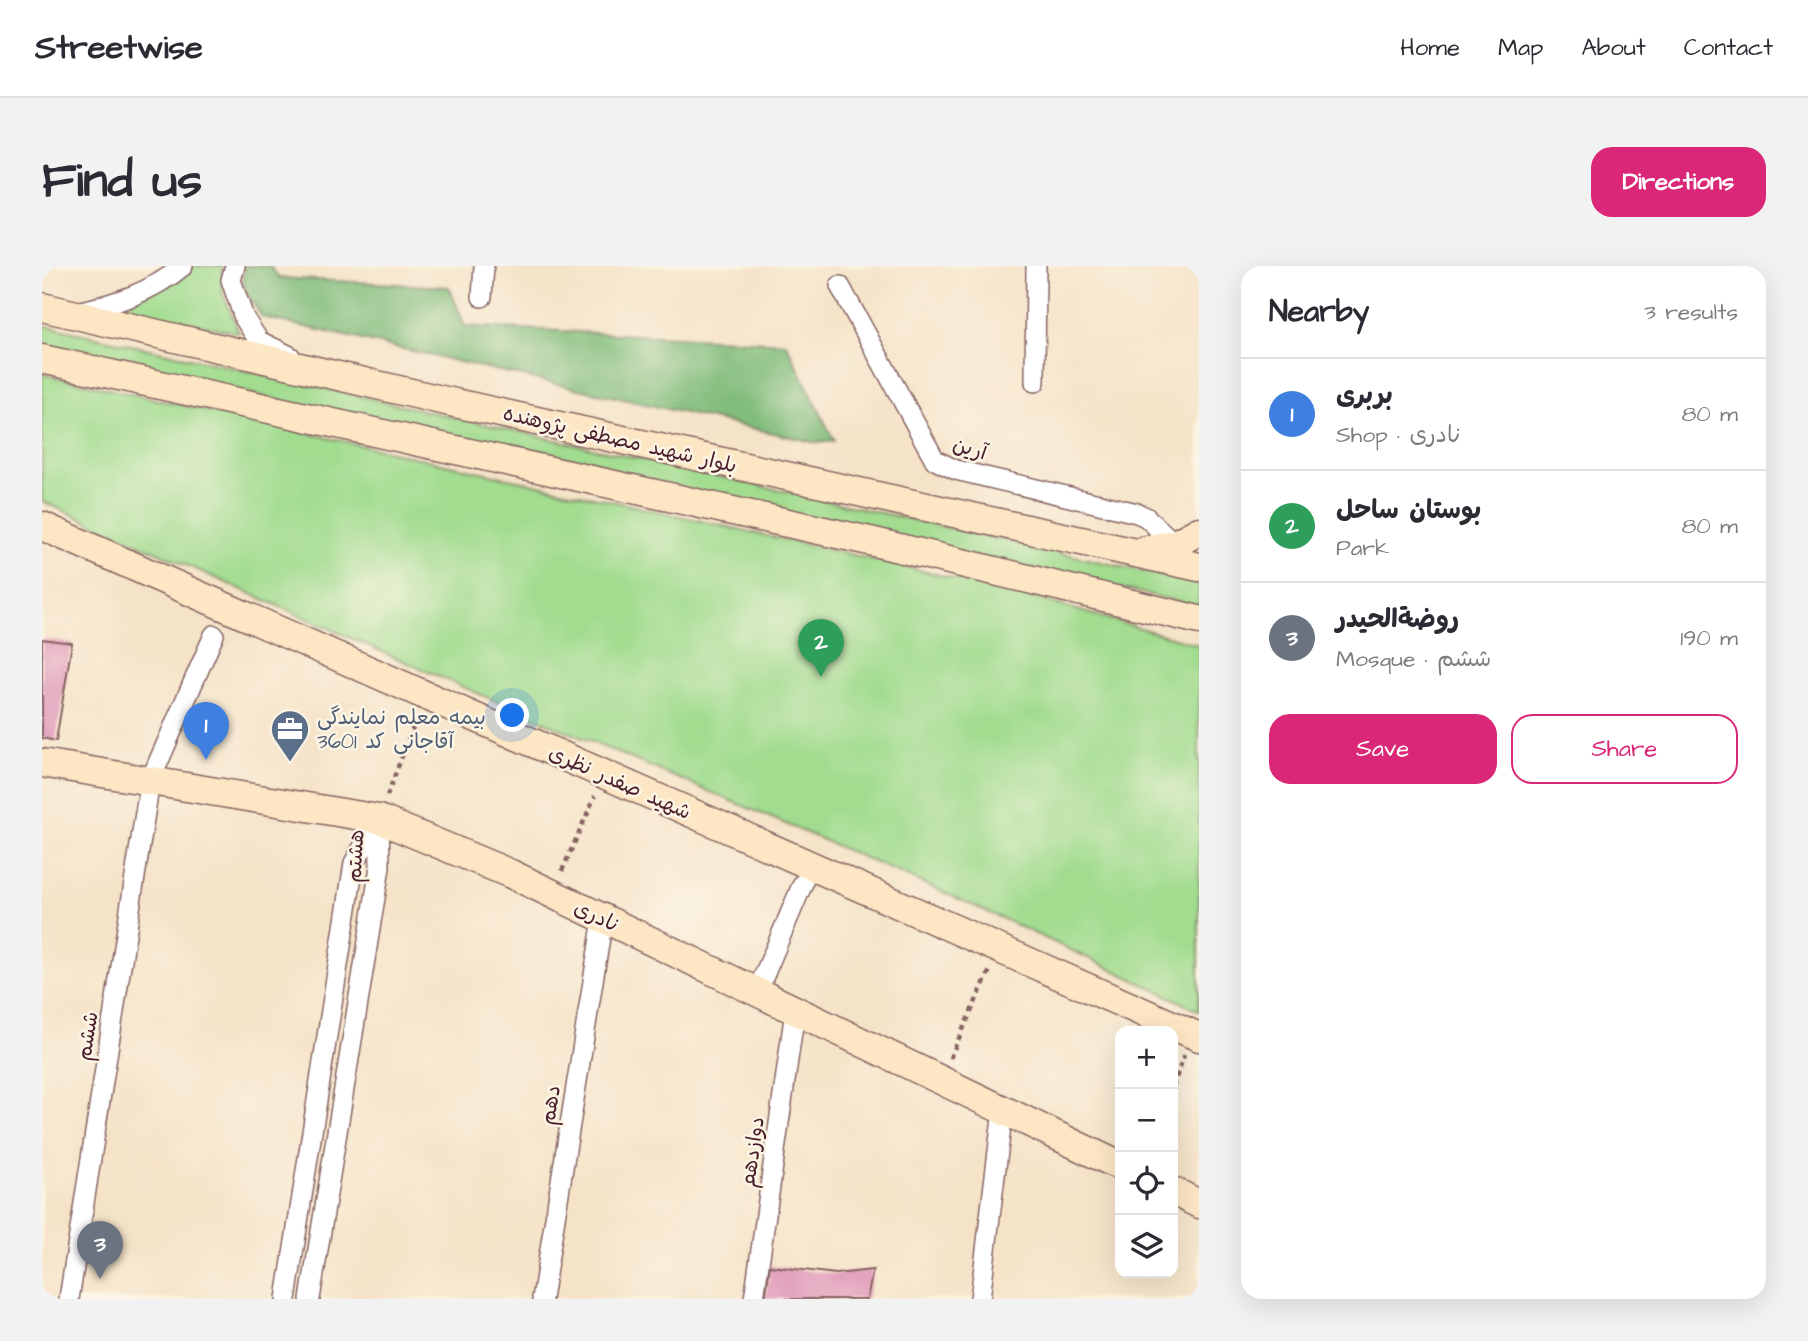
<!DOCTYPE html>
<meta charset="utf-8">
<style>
body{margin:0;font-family:"Architects Daughter","Playpen Sans Arabic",sans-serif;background:#f2f2f3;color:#2b2b33}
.controls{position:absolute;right:21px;bottom:21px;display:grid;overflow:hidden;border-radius:14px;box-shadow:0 7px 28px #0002}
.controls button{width:63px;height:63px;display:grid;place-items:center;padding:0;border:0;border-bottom:2px solid #e1e1e2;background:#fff;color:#2b2b33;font:35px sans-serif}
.you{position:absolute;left:471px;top:450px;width:24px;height:24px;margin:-18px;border:5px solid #fff;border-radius:50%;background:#1a73e8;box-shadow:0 0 0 10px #1a73e833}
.badge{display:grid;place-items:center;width:46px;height:46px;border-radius:50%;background:#db2777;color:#fff;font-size:23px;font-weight:700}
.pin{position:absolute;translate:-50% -58px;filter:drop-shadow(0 2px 4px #0008)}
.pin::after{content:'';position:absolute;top:37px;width:24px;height:21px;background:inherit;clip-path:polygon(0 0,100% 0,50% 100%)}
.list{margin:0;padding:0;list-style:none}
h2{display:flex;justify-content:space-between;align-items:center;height:91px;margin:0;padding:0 28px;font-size:30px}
h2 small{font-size:23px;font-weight:400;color:#7c7c81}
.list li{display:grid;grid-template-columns:46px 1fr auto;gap:21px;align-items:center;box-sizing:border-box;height:112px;padding:0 28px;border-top:2px solid #e1e1e2}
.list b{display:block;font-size:26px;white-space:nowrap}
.list p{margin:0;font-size:23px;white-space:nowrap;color:#7c7c81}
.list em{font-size:23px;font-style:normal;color:#7c7c81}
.actions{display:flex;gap:14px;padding:21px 28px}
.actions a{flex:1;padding:16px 0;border:2px solid #db2777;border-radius:21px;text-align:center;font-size:24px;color:#db2777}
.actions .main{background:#db2777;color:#fff}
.icon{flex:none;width:38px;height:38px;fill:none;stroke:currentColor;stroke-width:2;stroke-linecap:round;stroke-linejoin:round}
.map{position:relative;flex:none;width:1157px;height:1033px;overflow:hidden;border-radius:21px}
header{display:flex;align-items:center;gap:42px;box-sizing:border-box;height:98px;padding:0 35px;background:#fff;border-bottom:2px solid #e1e1e2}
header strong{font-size:33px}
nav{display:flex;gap:38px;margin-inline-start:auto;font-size:24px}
.intro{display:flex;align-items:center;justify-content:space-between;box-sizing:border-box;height:168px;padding:0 42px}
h1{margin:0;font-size:49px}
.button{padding:18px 32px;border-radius:21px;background:#db2777;color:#fff;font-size:24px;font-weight:700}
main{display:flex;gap:42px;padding:0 42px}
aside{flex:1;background:#fff;border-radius:21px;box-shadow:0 7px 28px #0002}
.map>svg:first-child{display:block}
.green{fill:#a1dc8f;stroke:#767e5d;stroke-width:2}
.forest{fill:#80bc7a;stroke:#656e52;stroke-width:2}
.building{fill:#dd91b6}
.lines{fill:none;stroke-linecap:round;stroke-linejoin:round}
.street-casing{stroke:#866462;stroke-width:22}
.secondary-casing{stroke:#866462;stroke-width:31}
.path{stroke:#866462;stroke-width:4.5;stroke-dasharray:5 5;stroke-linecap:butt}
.street{stroke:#fff;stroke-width:19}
.secondary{stroke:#fce6c4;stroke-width:28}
.labels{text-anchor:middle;stroke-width:5;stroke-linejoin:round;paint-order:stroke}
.street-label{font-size:21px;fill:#4a1f2b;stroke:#fcf5e5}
.service-label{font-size:21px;fill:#4e5e75;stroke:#fcf5e5;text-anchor:start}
</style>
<header>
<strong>Streetwise</strong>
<nav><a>Home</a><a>Map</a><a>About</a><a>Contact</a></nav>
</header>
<div class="intro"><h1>Find us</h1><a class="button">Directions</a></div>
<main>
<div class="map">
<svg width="1157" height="1033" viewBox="0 0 1157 1033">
<rect width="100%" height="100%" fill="#fcf5e5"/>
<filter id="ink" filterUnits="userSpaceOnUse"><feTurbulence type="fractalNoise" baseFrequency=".0143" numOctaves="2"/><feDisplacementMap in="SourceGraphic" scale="14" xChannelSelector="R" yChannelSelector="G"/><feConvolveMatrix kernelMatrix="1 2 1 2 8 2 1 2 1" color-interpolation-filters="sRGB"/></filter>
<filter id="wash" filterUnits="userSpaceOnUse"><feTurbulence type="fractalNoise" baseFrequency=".00686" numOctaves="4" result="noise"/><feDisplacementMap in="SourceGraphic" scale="28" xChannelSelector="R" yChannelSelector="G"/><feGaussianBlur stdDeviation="1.57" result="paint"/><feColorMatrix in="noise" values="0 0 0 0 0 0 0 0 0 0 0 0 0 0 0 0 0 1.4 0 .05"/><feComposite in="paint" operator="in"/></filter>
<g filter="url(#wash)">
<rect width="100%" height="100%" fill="#f5e3c8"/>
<g class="green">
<path d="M151,0h29l1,28 16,39 -118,-25z"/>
<path d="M0,59l1157,259v22l-1157,-259z"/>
<path d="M0,108l838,187 148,35 171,49v366c-222,-109 -452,-203 -680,-300 -160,-68 -318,-140 -477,-210z"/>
</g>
<path class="forest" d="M202,0h26l9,12 170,9 16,39 321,17 48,98 -17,2 -555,-126c-11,-17 -23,-30 -18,-51z"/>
<g id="blocks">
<g class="building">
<path d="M0,373l30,4 -16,98 -14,-3z"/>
<path d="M728,1000l66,8 37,-4 -6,29h-102z"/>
</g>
</g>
</g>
<g filter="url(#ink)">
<use href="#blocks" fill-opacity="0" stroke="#866462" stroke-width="2"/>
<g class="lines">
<g class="street-casing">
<g id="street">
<path d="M193,0l-4,14 13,38 15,23 31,15"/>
<path d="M798,20l95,174 21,10 181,43 9,4 29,27"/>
<path d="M440,31l2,-31"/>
<path d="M34,46c39,-8 76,-20 107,-46"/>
<path d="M993,116l1,-116"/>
<path d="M715,726l46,-109"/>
<path d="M27,1033l81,-518 64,-146"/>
<path d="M244,1033l68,-436 25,-44"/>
<path d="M268,1033l70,-432 -1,-48"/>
<path d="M500,1033l61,-380"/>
<path d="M712,1033l41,-288"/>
<path d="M938,1033l23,-189"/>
</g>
</g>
<g class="secondary-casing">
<g id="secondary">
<path d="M0,41l395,92 762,168"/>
<path d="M0,93l832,183 325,78"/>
<path d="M0,260l1157,511"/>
<path d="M1101,285l32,-7 24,-13"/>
<path d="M0,497l337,56 132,55 609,292"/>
<path d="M1131,925l26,13"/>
</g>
</g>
<g class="path">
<path d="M345,530l29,-77"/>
<path d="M520,605l33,-75"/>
<path d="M908,792l40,-88"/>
<path d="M1131,821l11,-32"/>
</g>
<use href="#street" class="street"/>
<use href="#secondary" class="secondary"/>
</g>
</g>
<defs>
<g id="office-pin" transform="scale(2.0125)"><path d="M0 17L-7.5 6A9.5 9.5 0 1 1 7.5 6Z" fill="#5c6f8a" stroke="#fcf5e5"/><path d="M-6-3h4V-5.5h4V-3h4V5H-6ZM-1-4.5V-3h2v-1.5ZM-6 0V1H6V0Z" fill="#fff"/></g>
</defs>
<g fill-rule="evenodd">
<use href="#office-pin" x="248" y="463"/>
</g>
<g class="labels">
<g class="street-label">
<text transform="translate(578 173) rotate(13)" y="7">بلوار شهید مصطفی پژوهنده</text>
<text transform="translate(928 182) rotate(17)" y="7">آرین</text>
<text transform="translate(578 516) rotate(24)" y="7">شهید صفدر نظری</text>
<text transform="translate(313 590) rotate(-87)" y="7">هشتم</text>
<text transform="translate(555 650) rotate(25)" y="7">نادری</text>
<text transform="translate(45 770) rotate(-81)" y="7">ششم</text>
<text transform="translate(508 839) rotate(-81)" y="7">دهم</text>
<text transform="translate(710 886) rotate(-82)" y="7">دوازدهم</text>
</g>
<g class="service-label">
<text x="275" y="458">بیمه معلم نمایندگی<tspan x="275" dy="24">آقاجانی کد 3601</tspan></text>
</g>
</g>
</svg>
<div class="controls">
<button>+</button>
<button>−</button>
<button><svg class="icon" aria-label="locate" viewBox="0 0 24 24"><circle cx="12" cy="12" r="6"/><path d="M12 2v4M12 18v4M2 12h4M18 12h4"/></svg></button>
<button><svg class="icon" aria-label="layers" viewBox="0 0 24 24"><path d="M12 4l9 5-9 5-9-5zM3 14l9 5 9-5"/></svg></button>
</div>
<div class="you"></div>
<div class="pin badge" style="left:164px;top:494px;background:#3f7fe0">1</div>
<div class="pin badge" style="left:779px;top:411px;background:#2e9e5b">2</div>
<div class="pin badge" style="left:58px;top:1013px;background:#6b7280">3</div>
</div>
<aside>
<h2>Nearby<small>3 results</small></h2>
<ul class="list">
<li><span class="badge" style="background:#3f7fe0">1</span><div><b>بربری</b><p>Shop · نادری</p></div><em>80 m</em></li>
<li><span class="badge" style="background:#2e9e5b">2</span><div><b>بوستان ساحل</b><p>Park</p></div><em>80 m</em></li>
<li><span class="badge" style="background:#6b7280">3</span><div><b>روضةالحیدر</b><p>Mosque · ششم</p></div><em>190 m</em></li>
</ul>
<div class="actions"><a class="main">Save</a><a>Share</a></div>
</aside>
</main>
